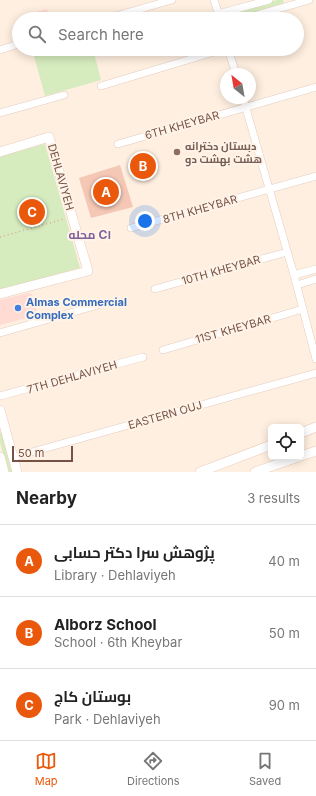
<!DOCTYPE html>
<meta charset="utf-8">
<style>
body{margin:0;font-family:Inter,Cairo,sans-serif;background:#f6f6f6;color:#222}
.controls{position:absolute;right:12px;bottom:12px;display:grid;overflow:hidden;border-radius:6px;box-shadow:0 2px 10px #0003}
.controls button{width:36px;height:36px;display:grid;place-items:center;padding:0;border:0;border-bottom:1px solid #e0e0e0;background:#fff;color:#222;font:20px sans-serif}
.compass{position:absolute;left:220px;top:68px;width:36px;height:36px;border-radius:50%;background:#fff;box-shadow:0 2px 10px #0003;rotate:329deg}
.scale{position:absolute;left:12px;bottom:10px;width:61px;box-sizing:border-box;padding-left:4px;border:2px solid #765246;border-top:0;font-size:11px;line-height:14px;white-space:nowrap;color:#765246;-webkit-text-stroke:3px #fff3e8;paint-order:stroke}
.you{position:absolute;left:145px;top:221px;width:14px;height:14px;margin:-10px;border:3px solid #fff;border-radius:50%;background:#1a73e8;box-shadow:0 0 0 6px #1a73e833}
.badge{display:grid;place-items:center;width:26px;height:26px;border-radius:50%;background:#ea580c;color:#fff;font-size:13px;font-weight:700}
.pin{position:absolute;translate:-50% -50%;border:2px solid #fff;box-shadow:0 1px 4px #0006}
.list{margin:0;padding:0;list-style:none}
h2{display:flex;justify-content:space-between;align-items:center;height:52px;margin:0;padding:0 16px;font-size:17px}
h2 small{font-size:13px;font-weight:400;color:#767676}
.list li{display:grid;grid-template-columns:26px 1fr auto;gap:12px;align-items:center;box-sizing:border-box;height:72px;padding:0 16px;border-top:1px solid #e0e0e0}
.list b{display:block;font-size:15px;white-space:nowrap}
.list p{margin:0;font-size:13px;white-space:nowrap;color:#767676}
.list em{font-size:13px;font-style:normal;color:#767676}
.icon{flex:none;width:22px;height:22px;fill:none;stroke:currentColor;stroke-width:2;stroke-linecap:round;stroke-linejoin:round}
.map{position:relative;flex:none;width:316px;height:472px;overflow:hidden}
.search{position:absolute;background:#fff;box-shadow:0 2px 10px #0003;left:12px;right:12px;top:12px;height:44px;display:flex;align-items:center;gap:10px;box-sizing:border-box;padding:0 14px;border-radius:22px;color:#767676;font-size:15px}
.sheet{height:268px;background:#fff}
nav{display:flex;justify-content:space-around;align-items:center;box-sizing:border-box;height:56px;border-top:1px solid #e0e0e0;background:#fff;font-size:11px;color:#767676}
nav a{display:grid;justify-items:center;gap:2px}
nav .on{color:#ea580c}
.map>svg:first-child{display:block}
.commercial{fill:#ffdbd3}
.green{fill:#d6ecbe}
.building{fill:#f5c8b6}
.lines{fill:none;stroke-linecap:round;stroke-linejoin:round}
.street-casing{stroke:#e4ccbf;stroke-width:8}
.secondary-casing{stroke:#eaccbb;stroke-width:10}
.path{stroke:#d9ab9a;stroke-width:1.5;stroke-dasharray:1 3;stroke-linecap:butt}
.street{stroke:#fff;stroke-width:7}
.secondary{stroke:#fff;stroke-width:9}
.education-dot{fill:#8d6e63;stroke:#fff3e8;stroke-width:1.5}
.shop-dot{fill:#3f7fe0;stroke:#fff3e8;stroke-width:1.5}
.labels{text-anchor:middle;stroke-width:4;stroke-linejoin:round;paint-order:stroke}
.street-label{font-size:11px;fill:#765246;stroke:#fff3e8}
.education-label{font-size:11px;font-weight:bold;fill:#785e54;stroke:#fff3e8;text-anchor:start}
.shop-label{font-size:11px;font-weight:bold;fill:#366cbe;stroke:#fff3e8;text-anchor:start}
.neighbourhood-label{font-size:12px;font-weight:bold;fill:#80619a;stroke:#fff3e8}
</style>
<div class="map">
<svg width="316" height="472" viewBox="0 0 316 472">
<rect width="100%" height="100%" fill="#feefe0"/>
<g class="commercial">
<path d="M47,9l2,10h-27l-1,-3z"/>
<path d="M28,293l4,1 6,21 -38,10v-25z"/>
</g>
<g class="green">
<path d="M277,0h6l1,3 -53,16h-5l-1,-3z"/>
<path d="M32,49h61l8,31 -56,16z"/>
<path d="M45,144l35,124 -80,22v-134z"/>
<path d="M3,432l10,40h-5l-8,-30v-9z"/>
</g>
<path class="building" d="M120,165l13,42 -42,11 -12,-40z"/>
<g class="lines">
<g class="street-casing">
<g id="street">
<path d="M214,0l6,19"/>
<path d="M218,14l51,-14"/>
<path d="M105,19l67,-19"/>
<path d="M243,19l66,-19"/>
<path d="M228,49l8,25"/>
<path d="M0,50l19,-6"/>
<path d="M101,86l123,-37"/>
<path d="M243,98l51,177 22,84"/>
<path d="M0,113l64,-18"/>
<path d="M118,144l198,-57"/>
<path d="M131,228l185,-52"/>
<path d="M294,275l22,-6"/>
<path d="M297,285l19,-6"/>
<path d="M155,289l132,-37"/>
<path d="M0,333l98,-28"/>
<path d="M163,350l140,-41"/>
<path d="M0,396l143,-39"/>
<path d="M14,457l302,-84"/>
</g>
</g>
<g class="secondary-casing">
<g id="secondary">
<path d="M0,152l49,-15 39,134 -88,23"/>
<path d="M0,410l17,62"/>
<path d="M301,433l15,-6"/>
<path d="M301,456l15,-5"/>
<path d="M0,457l4,15"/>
<path d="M200,472l71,-27"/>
<path d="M255,472l43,-15"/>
</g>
</g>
<path class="path" d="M0,237l64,-18"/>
<use href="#street" class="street"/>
<use href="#secondary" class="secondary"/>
</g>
<circle class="education-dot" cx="177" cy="152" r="4"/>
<circle class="shop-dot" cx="18" cy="308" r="4"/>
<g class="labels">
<g class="street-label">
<text transform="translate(182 125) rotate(-16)" y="4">6TH KHEYBAR</text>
<text transform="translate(61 177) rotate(74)" y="4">DEHLAVIYEH</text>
<text transform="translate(200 209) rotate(-16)" y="4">8TH KHEYBAR</text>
<text transform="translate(221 270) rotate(-16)" y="4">10TH KHEYBAR</text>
<text transform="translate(233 329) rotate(-16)" y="4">11ST KHEYBAR</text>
<text transform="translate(72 377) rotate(-16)" y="4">7TH DEHLAVIYEH</text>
<text transform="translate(165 415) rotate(-16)" y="4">EASTERN OUJ</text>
</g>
<g class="education-label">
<text x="185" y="150">دبستان دخترانه<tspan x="185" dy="13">هشت بهشت دو</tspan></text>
</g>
<g class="shop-label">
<text x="26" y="306">Almas Commercial<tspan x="26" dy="13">Complex</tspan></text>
</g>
<g class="neighbourhood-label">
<text x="90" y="239">محله C۱</text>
</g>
</g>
</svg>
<div class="controls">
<button><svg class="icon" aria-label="locate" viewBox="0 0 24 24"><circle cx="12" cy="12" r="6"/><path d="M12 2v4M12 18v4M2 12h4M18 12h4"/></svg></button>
</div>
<svg class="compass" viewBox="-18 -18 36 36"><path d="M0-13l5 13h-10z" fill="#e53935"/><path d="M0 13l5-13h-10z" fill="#767676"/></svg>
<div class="scale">50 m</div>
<div class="you"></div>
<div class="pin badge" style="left:106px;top:192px">A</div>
<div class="pin badge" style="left:143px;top:166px">B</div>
<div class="pin badge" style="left:32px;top:212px">C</div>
<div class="search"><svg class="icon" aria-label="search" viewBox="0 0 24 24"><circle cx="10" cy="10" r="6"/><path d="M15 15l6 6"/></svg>Search here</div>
</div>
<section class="sheet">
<h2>Nearby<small>3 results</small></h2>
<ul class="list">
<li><span class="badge">A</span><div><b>پژوهش سرا دکتر حسابی</b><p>Library · Dehlaviyeh</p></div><em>40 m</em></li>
<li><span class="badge">B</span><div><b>Alborz School</b><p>School · 6th Kheybar</p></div><em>50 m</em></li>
<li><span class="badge">C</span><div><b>بوستان کاج</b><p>Park · Dehlaviyeh</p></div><em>90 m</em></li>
</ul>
</section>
<nav>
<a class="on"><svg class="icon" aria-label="map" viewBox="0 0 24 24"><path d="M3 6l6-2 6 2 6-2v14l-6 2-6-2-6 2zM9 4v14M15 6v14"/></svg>Map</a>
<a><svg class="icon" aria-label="directions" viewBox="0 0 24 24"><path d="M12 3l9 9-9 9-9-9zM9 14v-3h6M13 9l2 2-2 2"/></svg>Directions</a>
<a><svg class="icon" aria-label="saved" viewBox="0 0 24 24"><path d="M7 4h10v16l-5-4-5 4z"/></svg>Saved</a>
</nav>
